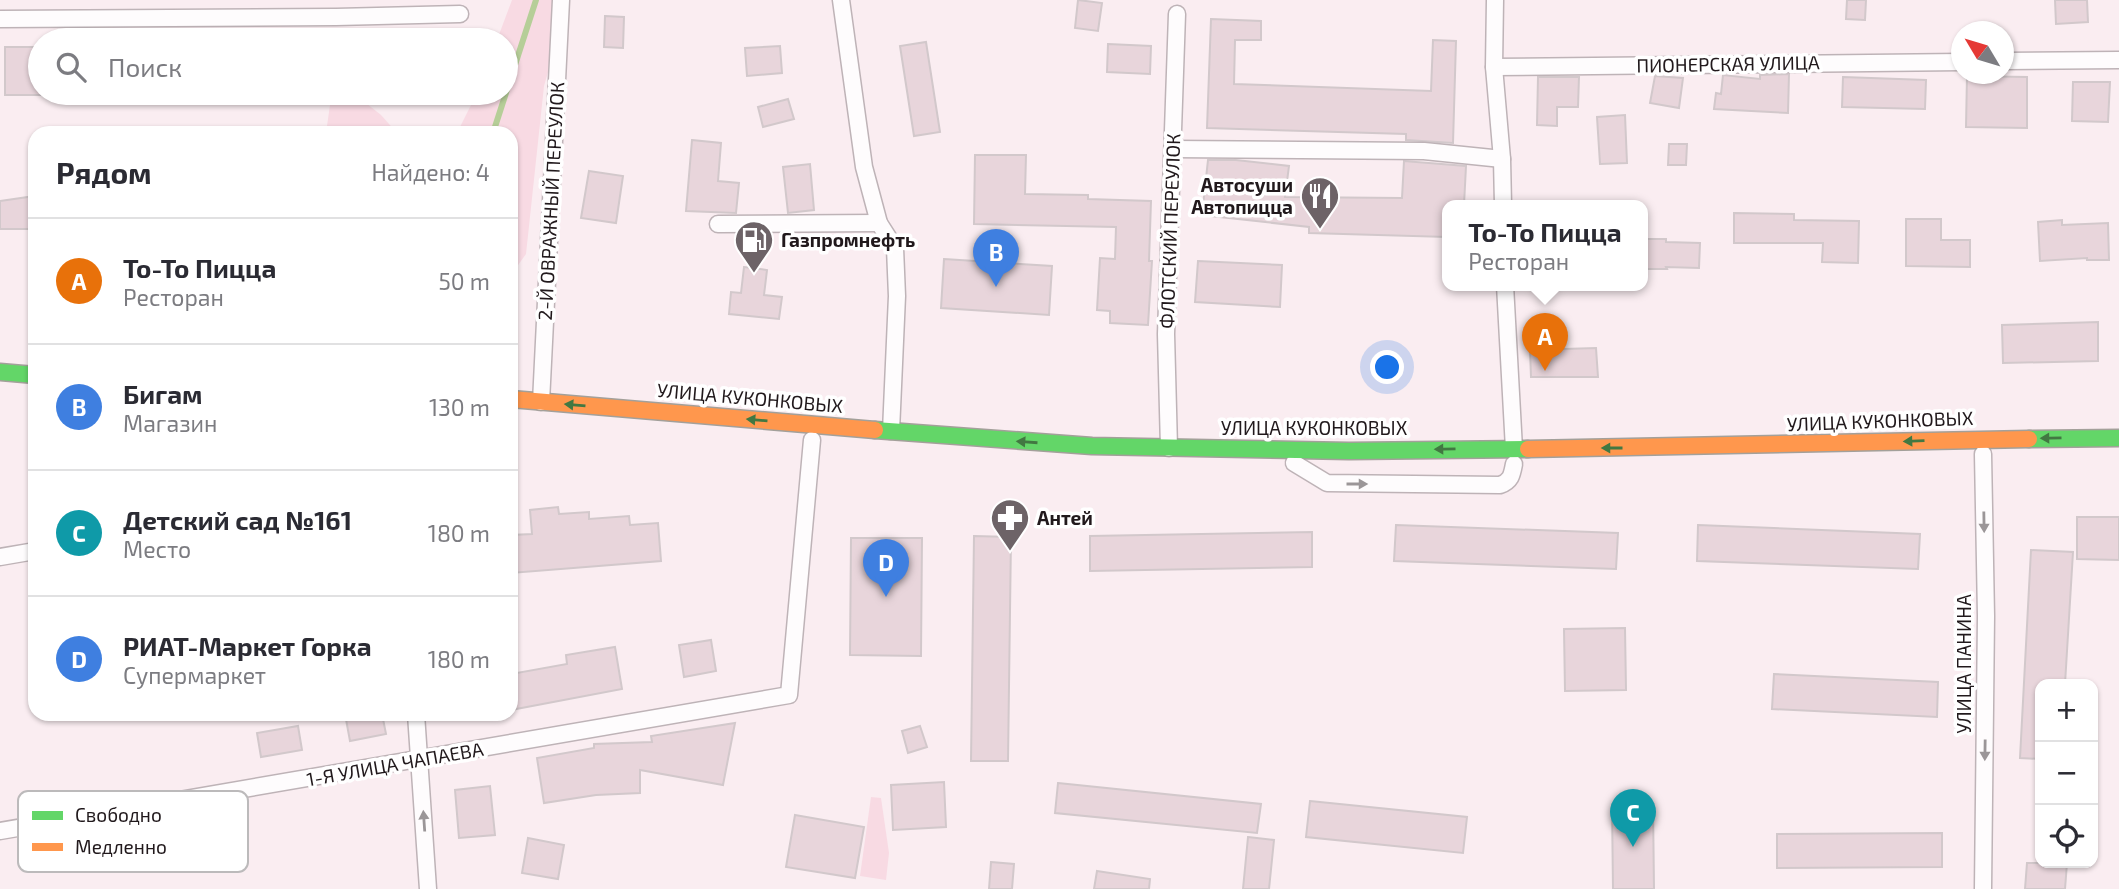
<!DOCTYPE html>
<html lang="ru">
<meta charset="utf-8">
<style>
body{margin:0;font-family:"Exo 2",sans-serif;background:#f2f2f3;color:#2b2b33}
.controls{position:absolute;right:21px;bottom:21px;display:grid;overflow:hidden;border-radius:14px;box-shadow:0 2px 5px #0004}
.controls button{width:63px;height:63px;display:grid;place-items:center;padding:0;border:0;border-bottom:2px solid #e1e1e2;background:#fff;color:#2b2b33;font:35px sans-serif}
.compass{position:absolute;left:1951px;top:21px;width:63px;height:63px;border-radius:50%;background:#fff;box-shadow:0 2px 5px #0004;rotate:308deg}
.you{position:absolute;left:1388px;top:368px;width:24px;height:24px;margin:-18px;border:5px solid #fff;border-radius:50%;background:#1a73e8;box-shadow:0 0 0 10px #1a73e833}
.badge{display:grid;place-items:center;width:46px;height:46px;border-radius:50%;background:#1a73e8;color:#fff;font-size:23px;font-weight:700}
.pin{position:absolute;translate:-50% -58px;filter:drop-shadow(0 2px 4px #0008)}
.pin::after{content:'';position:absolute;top:37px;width:24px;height:21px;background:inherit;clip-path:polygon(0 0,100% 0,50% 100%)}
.popup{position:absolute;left:1442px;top:200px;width:206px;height:91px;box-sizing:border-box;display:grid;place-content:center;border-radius:14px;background:#fff;filter:drop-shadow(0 2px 5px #0005);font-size:23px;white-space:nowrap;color:#7c7c81}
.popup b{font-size:26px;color:#2b2b33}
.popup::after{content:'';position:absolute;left:50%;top:100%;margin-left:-14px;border:14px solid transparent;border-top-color:#fff}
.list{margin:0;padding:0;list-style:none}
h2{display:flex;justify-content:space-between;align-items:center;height:91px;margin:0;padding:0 28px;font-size:30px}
h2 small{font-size:23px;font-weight:400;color:#7c7c81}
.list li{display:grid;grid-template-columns:46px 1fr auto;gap:21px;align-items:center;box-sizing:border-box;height:126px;padding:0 28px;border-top:2px solid #e1e1e2}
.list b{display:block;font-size:26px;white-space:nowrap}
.list p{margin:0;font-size:23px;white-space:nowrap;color:#7c7c81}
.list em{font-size:23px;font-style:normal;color:#7c7c81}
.icon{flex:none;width:38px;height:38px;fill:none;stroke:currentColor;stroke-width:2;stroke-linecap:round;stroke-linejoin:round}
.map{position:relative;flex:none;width:2119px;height:889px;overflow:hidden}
.search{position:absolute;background:#fff;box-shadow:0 2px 5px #0004;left:28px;top:28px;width:490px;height:77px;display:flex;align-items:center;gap:18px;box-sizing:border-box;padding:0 24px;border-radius:38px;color:#7c7c81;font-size:26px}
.panel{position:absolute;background:#fff;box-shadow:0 2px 5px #0004;left:28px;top:126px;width:490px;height:595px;border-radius:21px}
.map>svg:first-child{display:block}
.green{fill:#f8dae3}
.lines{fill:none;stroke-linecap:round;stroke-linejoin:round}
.stream{stroke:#b6ce98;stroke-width:6}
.building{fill:#e8d5db;stroke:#d2c8cb;stroke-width:2}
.street-casing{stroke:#beb3b7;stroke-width:19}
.fast-casing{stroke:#a3a09a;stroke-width:19}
.slow-casing{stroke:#a3a09a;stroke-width:19}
.street{stroke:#fefcfd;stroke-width:16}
.fast{stroke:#63d668;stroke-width:16}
.slow{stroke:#ff974d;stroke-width:16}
.oneway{fill:#427842}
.oneway2{fill:#9b9698}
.labels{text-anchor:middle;stroke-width:7;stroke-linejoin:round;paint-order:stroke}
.street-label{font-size:19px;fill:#21191c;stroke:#fff}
.poi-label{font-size:19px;font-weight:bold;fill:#21191c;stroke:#fff;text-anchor:start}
.key{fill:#fff;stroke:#bcbabb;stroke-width:2}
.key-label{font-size:19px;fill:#21191c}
</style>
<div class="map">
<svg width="2119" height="889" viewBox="0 0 2119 889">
<rect width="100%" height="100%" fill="#faedf1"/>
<g class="green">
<path d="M512,0h57l-25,86 -18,168 -15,21v-142h-54l20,-40h29v-53h-9z"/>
<path d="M357,96l24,19 16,18h-71l4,-28z"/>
<path d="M871,797l10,1 8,55 -3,27 -26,-4z"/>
</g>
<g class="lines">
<path class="stream" d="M493,133l43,-133"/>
</g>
<g class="building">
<path d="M1078,0l24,3 -4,28 -23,-3z"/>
<path d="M1847,0h19l-1,20 -19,-1z"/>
<path d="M2055,0h32l1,22 -32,2z"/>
<path d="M605,16l19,1 -1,31 -19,-1z"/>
<path d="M1211,19l50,2v19h-26l-1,44 197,7 2,-51 23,1 -3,102 -47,-3v-6l-199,-6z"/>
<path d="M926,42l14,90 -26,4 -14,-90z"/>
<path d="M1108,44l43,2 -1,28 -43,-2z"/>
<path d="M780,46l2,27 -35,3 -2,-28z"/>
<rect x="5" y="47" width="35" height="48"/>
<path d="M1789,74l-1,39 -74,-4 2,-16 5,1 2,-19 37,4v-4z"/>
<path d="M1655,76l28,2 -4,30 -29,-5z"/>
<path d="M1967,76l60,1v51l-61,-1z"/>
<path d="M1538,77h41l-1,30h-21v19l-20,-1z"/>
<path d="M1843,77l83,3 -1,29 -83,-2z"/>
<path d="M2073,82h37l-2,40 -36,-1z"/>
<path d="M788,99l6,20 -31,8 -5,-20z"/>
<path d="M1625,115l2,48 -27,1 -3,-47z"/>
<path d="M692,140l29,3 -3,38 21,2 -3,30 -50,-2z"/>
<path d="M1669,144h18l-1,21h-18z"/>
<path d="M975,155h51l-1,39 63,1v4l63,2 -2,60h3l-4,64 -38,-2v-12l-13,-1 3,-52 15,1 1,-32 -142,-3z"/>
<path d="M1208,160h28l53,6 -4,31 117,1 2,-37 62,5 -2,39h-17v32l-138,-4v-6l-107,-12z"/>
<path d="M810,164l4,46 -26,3 -5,-46z"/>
<path d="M589,171l34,5 -7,47 -35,-5z"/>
<path d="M35,196v33h-35v-28z"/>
<path d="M1734,213l60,1v6l65,1 -1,42 -36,-1 1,-19h-89z"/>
<path d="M1906,219h35v21h29v27l-64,-1z"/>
<path d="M2062,220v5l46,-2 1,37h-22v-2l-47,3 -2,-39z"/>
<path d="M1643,239h23v3l34,1 -1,25 -33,-1 1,2h-24z"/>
<path d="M944,259l108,7 -3,49 -108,-7z"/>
<path d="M1198,261l84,4 -2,42 -85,-5z"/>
<path d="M744,267l23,3 -3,25 18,2 -3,22 -50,-5 2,-22 10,1z"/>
<path d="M2098,322v39l-95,2 -1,-38z"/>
<path d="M1596,348l2,29h-67l-1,-27z"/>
<path d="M558,507l1,7 30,-2v7l40,-3 1,9 28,-2 3,38 -150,12v-38l21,-1 -2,-24z"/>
<path d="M2077,517h42v43l-42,-1z"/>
<path d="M1396,525l222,8 -2,36 -222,-8z"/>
<path d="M1698,525l222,9 -2,35 -221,-8z"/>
<path d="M1312,532v35l-222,4v-35z"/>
<path d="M974,536l37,1 -3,224h-37z"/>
<path d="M851,538h71l-1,118 -71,-1z"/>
<path d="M2031,550l42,2 -8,132h-25v75l-20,-1z"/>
<path d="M1625,628l1,62 -61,1 -1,-62z"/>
<path d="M711,640l5,31 -32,6 -5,-32z"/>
<path d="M615,647l7,42 -111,21v-36l56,-10 -1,-9z"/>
<path d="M1774,674l164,8 -1,35 -165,-8z"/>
<path d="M345,714h37l4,20 -36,7z"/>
<path d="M735,723l-12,62 -83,-15v23l-44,2 -52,8 -7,-45 57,-10v-4l58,-2 -1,-6z"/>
<path d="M298,726l4,24 -41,7 -4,-24z"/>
<path d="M920,726l7,21 -19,6 -6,-22z"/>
<path d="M944,782l2,45 -53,3 -2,-45z"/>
<path d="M1058,783l203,21 -4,29 -202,-20z"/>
<path d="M490,786l5,49 -36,3 -4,-48z"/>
<path d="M1310,801l157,16 -4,36 -157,-16z"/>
<path d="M1612,805h41l1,84h-41z"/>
<path d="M795,815l69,12 -9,51 -69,-11z"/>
<path d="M1942,833v34l-165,1v-34z"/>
<path d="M1248,837l26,3 -5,49h-26z"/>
<path d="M528,838l36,7 -6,34 -36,-6z"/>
<path d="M991,862l23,2 -2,25h-23z"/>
<path d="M2027,863h40l-2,26h-40z"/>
<path d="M1097,871l53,8 -1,10h-55z"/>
</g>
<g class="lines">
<g class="street-casing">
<g id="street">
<path d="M841,0l23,167 15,56 16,25 2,48 -6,135"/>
<path d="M1495,0l-1,67 8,92 1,46"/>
<path d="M0,19l336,-2 124,-3"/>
<path d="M2004,61l115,-1"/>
<path d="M1494,67l468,-5"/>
<path d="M1173,149l251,2 78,8"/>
<path d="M718,224l161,-1"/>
<path d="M1505,285l9,164"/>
<path d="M541,402l20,-402"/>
<path d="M1169,448l-3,-114 11,-320"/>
<path d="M1983,454l3,162 -3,273"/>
<path d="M1294,463l33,20 173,2c11,-4 12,-10 14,-21"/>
<path d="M0,557l35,-6"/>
<path d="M416,714l12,175"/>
<path d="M0,831l789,-136 23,-255"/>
</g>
</g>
<g class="fast-casing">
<g id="fast">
<path d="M0,372l35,3"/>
<path d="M875,430l217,16 257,5 179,-2"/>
<path d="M2029,439l90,-1"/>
</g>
</g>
<g class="slow-casing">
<g id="slow">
<path d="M511,399l364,31"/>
<path d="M1528,449l501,-10"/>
</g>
</g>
<use href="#street" class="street"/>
<use href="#fast" class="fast"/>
<use href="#slow" class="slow"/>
</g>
<defs><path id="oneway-solid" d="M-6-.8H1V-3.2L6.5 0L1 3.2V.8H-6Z" transform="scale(1.75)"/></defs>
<g class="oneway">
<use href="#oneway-solid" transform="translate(575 405) rotate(-175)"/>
<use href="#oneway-solid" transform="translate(757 420) rotate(-175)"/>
<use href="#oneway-solid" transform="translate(2051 438) rotate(179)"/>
<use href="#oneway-solid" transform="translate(1914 441) rotate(178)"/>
<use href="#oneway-solid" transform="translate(1027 442) rotate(-176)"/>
<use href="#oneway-solid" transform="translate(1612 448) rotate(180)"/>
<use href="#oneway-solid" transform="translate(1445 449) rotate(179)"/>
</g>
<g class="oneway2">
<use href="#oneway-solid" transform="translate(1357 484)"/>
<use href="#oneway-solid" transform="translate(1984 522) rotate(89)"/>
<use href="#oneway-solid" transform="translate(1985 750) rotate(91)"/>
<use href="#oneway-solid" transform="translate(424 821) rotate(-94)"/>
</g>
<defs>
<g id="restaurant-pin" transform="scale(2.0125)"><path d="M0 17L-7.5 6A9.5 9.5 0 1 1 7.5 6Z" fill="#6d6367" stroke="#fff"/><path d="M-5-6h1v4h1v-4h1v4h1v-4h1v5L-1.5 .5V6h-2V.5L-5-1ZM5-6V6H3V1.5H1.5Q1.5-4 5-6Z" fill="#fff"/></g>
<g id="fuel-pin" transform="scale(2.0125)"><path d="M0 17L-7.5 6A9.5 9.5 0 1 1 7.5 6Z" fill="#6d6367" stroke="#fff"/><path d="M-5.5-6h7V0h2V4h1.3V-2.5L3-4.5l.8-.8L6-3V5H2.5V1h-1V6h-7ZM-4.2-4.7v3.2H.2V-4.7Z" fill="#fff"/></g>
<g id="pharmacy-pin" transform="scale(2.0125)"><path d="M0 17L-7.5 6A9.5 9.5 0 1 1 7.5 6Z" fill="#6d6367" stroke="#fff"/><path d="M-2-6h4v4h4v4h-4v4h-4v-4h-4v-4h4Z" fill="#fff"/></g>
</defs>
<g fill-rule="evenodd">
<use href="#restaurant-pin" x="1320" y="196"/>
<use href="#fuel-pin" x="754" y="240"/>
<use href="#pharmacy-pin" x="1010" y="518"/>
</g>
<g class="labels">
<g class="street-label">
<text transform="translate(1728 64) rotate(-1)" y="7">ПИОНЕРСКАЯ УЛИЦА</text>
<text transform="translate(551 201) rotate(-87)" y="7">2-Й ОВРАЖНЫЙ ПЕРЕУЛОК</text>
<text transform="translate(1170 231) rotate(-88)" y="7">ФЛОТСКИЙ ПЕРЕУЛОК</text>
<text transform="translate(750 398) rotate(5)" y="7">УЛИЦА КУКОНКОВЫХ</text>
<text transform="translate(1880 421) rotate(-2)" y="7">УЛИЦА КУКОНКОВЫХ</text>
<text x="1314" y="435">УЛИЦА КУКОНКОВЫХ</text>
<text transform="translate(1964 664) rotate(-90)" y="7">УЛИЦА ПАНИНА</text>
<text transform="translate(395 764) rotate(-10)" y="7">1-Я УЛИЦА ЧАПАЕВА</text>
</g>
<g class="poi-label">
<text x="1293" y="192" text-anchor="end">Автосуши<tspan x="1293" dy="22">Автопицца</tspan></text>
<text x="781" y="247">Газпромнефть</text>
<text x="1037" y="525">Антей</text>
</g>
</g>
<rect x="18" y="791" width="230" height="81" rx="10" class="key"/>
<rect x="32" y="811" width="31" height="9" fill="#63d668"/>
<rect x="32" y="843" width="31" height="8" fill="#ff974d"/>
<g class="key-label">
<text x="75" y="822">Свободно</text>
<text x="75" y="854">Медленно</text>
</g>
</svg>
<div class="controls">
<button>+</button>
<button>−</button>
<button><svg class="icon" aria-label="locate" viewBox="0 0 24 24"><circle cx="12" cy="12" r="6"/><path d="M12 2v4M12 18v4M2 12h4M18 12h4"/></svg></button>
</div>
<svg class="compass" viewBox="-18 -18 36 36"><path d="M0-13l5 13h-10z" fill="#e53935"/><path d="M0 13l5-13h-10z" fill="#7c7c81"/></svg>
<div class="you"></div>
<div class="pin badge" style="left:1545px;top:371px;background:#e8710a">A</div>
<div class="popup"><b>То-То Пицца</b>Ресторан</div>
<div class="pin badge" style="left:996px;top:287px;background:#3f7fe0">B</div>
<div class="pin badge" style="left:1633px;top:847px;background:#0f9aa8">C</div>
<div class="pin badge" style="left:886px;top:597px;background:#3f7fe0">D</div>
<div class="search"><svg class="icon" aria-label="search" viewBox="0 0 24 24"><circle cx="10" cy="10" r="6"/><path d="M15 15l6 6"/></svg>Поиск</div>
<section class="panel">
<h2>Рядом<small>Найдено: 4</small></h2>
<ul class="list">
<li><span class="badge" style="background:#e8710a">A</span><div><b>То-То Пицца</b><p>Ресторан</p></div><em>50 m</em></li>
<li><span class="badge" style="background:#3f7fe0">B</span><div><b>Бигам</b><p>Магазин</p></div><em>130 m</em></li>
<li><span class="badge" style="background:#0f9aa8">C</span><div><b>Детский сад №161</b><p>Место</p></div><em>180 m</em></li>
<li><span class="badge" style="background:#3f7fe0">D</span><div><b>РИАТ-Маркет Горка</b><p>Супермаркет</p></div><em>180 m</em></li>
</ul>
</section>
</div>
